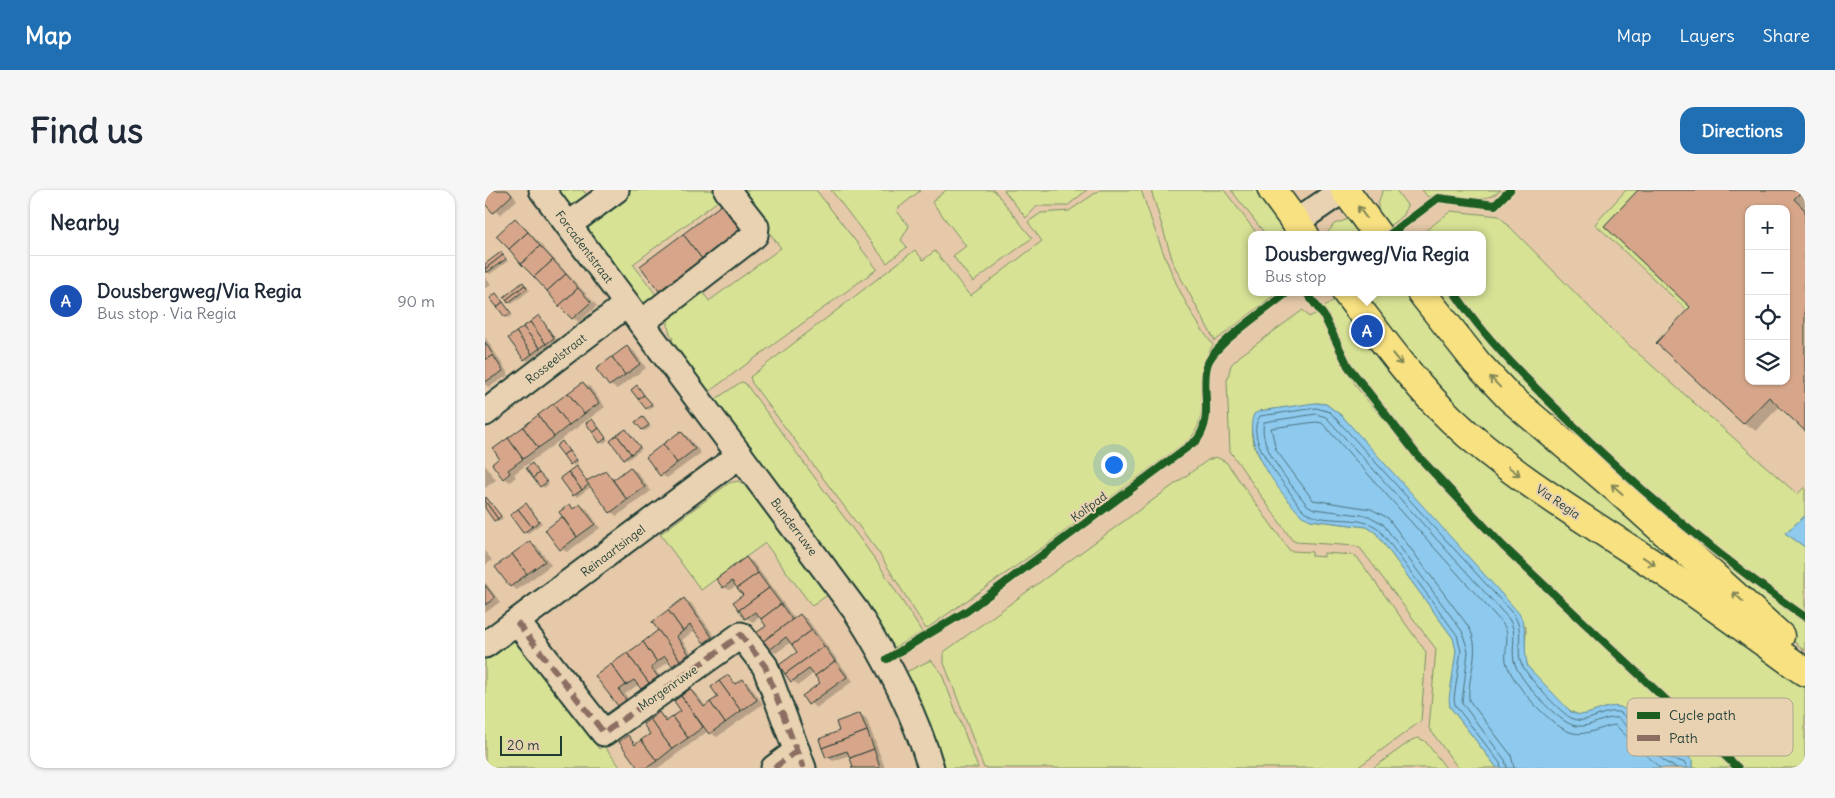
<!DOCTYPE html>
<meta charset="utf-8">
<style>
body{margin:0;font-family:Delius,sans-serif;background:#f6f6f7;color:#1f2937}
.controls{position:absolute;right:15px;top:15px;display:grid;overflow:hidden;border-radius:10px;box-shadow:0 1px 4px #0004}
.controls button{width:45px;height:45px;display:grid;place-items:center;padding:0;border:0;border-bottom:1px solid #e0e1e3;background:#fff;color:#1f2937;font:25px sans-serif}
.scale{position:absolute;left:15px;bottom:12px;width:62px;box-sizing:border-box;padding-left:5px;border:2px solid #1f3d34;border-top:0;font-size:14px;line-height:18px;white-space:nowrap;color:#1f3d34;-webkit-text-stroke:4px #e8d2b1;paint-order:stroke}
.you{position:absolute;left:628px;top:274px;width:18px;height:18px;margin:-12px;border:4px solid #fff;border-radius:50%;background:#1a73e8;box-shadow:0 0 0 8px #1a73e833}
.badge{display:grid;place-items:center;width:32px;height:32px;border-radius:50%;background:#1f6fb2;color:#fff;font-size:16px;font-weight:700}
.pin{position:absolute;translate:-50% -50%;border:2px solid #fff;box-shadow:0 1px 5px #0006}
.popup{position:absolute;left:763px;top:41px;width:238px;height:65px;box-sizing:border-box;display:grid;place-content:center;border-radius:10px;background:#fff;filter:drop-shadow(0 1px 4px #0005);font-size:16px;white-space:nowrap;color:#747a83}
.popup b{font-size:19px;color:#1f2937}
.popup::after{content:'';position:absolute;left:50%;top:100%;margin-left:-10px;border:10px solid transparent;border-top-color:#fff}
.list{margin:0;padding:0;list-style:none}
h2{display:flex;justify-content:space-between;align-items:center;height:65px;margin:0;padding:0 20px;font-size:21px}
h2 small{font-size:16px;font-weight:400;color:#747a83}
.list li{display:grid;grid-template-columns:32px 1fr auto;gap:15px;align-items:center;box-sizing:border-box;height:90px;padding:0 20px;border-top:1px solid #e0e1e3}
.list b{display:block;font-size:19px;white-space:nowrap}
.list p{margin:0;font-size:16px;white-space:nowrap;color:#747a83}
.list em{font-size:16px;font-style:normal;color:#747a83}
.icon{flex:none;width:28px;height:28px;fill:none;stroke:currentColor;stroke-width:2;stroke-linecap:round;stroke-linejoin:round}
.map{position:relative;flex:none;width:1320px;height:578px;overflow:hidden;border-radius:15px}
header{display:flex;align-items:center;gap:30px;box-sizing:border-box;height:70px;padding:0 25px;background:#1f6fb2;color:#fff}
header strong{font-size:24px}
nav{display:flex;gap:28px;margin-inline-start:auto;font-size:18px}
.intro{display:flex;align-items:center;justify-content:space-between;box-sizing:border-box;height:120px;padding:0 30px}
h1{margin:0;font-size:35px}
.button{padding:12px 22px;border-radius:15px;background:#1f6fb2;color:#fff;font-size:18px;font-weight:700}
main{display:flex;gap:30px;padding:0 30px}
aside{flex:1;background:#fff;border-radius:15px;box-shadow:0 1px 4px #0004}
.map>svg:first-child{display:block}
.green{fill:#d7e295;stroke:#7b9064}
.water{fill:#8ec9ee;stroke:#6291a4}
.shadow{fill:#0003;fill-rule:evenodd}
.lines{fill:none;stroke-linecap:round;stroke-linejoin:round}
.shore{stroke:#4b757e;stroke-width:1}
.building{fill:#d7a68a;stroke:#1f3d34;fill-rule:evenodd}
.street-casing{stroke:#1f3d34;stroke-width:29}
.primary-casing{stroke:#1f3d34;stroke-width:31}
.street{stroke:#e8d2b1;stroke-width:25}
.primary{stroke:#f8e181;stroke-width:28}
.quiet{stroke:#8d6e63;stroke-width:6;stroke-dasharray:12 6;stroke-linecap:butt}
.cycleway-casing{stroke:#e8d2b1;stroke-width:11}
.cycleway{stroke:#1b5e20;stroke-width:8}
.oneway{stroke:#818757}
.labels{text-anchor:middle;stroke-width:4;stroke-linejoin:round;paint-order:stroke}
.street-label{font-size:12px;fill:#1f3d34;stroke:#e8d2b1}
.key{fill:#e8d2b1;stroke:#aca58c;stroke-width:1}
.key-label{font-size:14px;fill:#1f3d34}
</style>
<header>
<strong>Map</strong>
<nav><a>Map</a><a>Layers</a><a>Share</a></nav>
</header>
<div class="intro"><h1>Find us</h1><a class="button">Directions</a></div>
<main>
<aside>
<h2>Nearby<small></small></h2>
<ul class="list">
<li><span class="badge" style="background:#1a4fb4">A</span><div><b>Dousbergweg/Via Regia</b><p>Bus stop · Via Regia</p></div><em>90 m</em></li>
</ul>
</aside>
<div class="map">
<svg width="1320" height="578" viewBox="0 0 1320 578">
<rect width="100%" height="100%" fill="#e5c9a9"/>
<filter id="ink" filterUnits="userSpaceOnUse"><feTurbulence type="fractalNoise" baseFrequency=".02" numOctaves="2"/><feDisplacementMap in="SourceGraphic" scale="10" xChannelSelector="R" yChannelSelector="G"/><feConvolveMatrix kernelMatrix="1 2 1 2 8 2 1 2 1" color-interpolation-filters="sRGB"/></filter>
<g filter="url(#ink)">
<g class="green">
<path d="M68,0h30l4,6 -20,14z"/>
<path d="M142,0h89l6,8 -89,66 27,36 -16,13 -65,-86z"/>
<path d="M253,0h78l61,79 -170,124 -37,-52 3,-2c-16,-26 9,-35 28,-49l8,11 72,-53z"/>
<path d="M346,0h90l-25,20 13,16 -8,14 6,7 -20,16z"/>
<path d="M461,0h48l38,48 -59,44 -20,-26 13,-10 -34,-44z"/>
<path d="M519,0h83l-20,16h-30l-11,12z"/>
<path d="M615,0h41c19,55 36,108 72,155 -25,36 1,63 -22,93l-142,105 -123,86 -47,-76 -127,-170 -2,-6 165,-127 8,10 12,-9 35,45 72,-55 -14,-19 13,-9 28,-2z"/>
<path d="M666,0h73l34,45h-6v57h26l-63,49 -41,-76z"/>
<path d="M746,0h32l33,45h-30z"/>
<path d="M898,0h13l11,15 -3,10 -19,14c-9,-14 -9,-23 -2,-39z"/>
<path d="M937,0h79c-23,19 -48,0 -73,7z"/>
<path d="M1141,0h12l52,117 -3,3 -92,-86z"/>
<path d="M966,21l48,5 115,116 183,162 8,-7v29l-20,17 20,14v104l-301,-270 -72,-89h50v-57h-62z"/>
<path d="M864,29l24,16h-47l8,-11z"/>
<path d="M870,102h61l327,319 -276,-187z"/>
<path d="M851,108l18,24 -5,4 9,13 10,-8 33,43 404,310v84h-62l-223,-210 -59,-59 -41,-46 -64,-80 -33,-65z"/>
<path d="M818,120l6,7 8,-4 29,57 12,19 43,52 93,102 237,225h-39v-8l-4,-4 -6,1 -10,-3 -52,-47c-13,-2 -25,6 -38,8 -12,2 -48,-37 -54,-48l-3,-10 1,-30 -184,-211 -16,-12 -8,-1 -58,8c-3,4 -7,8 -8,13 -7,31 40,74 58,96l57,7 9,6 77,105c8,17 -3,49 -3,69l47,61h-39l-29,-40 7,-79 -75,-100 -5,-3 -60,-4 -4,-2 -62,-89 -3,-70 4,-16 9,-9z"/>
<path d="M256,192l4,1 132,179 45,70 -32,18 -177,-249z"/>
<path d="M731,267l10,5 64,89 22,1v4l12,1v-4l29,2 4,2 69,95 -5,69 -64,47h-373l-40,-105v-11l264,-192z"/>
<path d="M253,291l6,3 85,110 -17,12 -47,-63 -64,47 -41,-56 69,-51z"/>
<path d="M29,445l85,114 5,-3 17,22h-136v-112z"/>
<path d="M446,470l10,12 37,96h-38l-38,-94z"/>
<path d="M933,548l7,3 21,27h-73l39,-28z"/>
</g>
<g class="water">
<path d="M830,213l11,1 16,12 176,196c12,18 4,36 10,55l43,45c16,9 32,-9 49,-5 11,3 42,37 52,47l10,3 5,-1 5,4v8h-195l-47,-61 -1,-8 7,-48 -3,-13 -77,-105 -9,-6 -56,-7 -9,-4c-20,-20 -61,-73 -48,-102l6,-3z"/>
<path d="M1320,326v31l-20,-14z"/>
</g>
<g class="shadow">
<path d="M0,0h24l8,10 -17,15 -15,-13z"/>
<path d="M1155,0h160l5,5v235l-25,-24 -24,25 -12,-8 -86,-80 34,-36zM1264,19h37v172h-37z"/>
<path d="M240,13l35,34 -83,62 -17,-9z"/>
<path d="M30,30l7,4 75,82 -18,16 -6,-4 -75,-82z"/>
<path d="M16,64l7,7 -18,13 -3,-2 -2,-6z"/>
<path d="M0,87l6,8 -5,3h-1z"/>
<path d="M38,94l7,6 -18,14 -3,-2 -4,-5z"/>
<path d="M11,105l17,20 -5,3 -3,-1z"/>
<path d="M54,126l18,24 -29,21 -3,-2z"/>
<path d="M0,147l24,38 -20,12 -4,-2z"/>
<path d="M142,157l7,4 12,17 -29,21 -7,-4 -12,-16z"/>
<path d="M98,193l7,4 15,20 -91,67 2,3 -6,5 -6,-4 -11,-14z"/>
<path d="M152,197l17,19 -5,4 -2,-2z"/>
<path d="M158,228l8,9 -6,4 -3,-2z"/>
<path d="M107,231l16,19 -4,3 -3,-1z"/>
<path d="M141,240l16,19 -15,11 -2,-2z"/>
<path d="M196,242l6,4 14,17 -34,25 -6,-3z"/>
<path d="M77,253l16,19 -4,4 -16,-20z"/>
<path d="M47,274l17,20 -5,4 -17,-20z"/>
<path d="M0,275l11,15 -11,8z"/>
<path d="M91,278l12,13 18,-8 9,6 15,-11 7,4 14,19 -34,25 -6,-4 -19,-26 -15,11 -3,-2 -12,-17z"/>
<path d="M1,308l17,20 -5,4 -13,-16z"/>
<path d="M41,314l16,19 -15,11 -16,-19z"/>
<path d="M95,315l7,4 13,19 -33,24 -6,-3 -14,-19 17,-13 6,-11 5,3z"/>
<path d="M45,352l7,4 14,19 -34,25 -6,-4z"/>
<path d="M0,361l7,9 -7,5z"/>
<path d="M261,368l7,4 42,57 5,-4 7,4 46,62 -37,27 -12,-11 18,-14 -8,-10 -15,12 -7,-4 7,-29 -8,-10 -15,11 -7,-3 -2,-23 -7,-11 -7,6 -7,-4 -1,-23 -8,-10 -7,5 -7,-3z"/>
<path d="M0,392l15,20 -15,11z"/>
<path d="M200,410l6,3 27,38 -7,5 -7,-4 -9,-12 -13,10 13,18 -15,11 -10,-8 -14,10 7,10 -15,11 -9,-8 -14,10 7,10 -7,5 -7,-4 -21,-29 63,-46z"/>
<path d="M243,486l9,8 6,-4 6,4 14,20 -46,33 -9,-6 -50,37h-18l-12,-31 9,8 14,-11 8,-21 10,8 13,-9 -7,-10 16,-12 6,4 9,13 14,-10z"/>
<path d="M375,524l6,4 19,50h-31l-4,-13 -17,6 -6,-4 14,-25z"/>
</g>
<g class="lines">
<g class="shore">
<path d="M1016,578l-1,-5 -45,-58 -1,-7 7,-47 -4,-16 -78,-106c-20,-15 -49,-5 -70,-15 -9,-4 -15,-16 -20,-23 -12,-17 -45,-54 -29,-75l56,-8 14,4 184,203c10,16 3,28 6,45 3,13 41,54 53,59 16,6 32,-12 48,-6l48,44 16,6 2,5"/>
<path d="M1022,578l-2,-8 -43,-57 6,-52 -6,-20 -79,-107 -14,-8 -55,-7 -7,-4c-15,-20 -50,-57 -43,-83l52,-8 10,3 183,202c9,14 2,27 5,42 3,17 45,63 62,65 15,2 28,-10 42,-8l47,44 12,6"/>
<path d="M1029,578l-3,-13 -42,-55c-2,-26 14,-50 -1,-74l-80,-108 -17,-9 -58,-9 -37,-50 -5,-22 45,-6 6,1 181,201c8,11 1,25 3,37 4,21 47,68 67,72 14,3 28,-6 42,-8l45,43"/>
</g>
</g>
<g class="building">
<path d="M5,0h17l5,5 -19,18 -8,-9v-10z"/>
<path d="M1153,0h159l3,3 -6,6 11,11v221l-36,-34 -26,27 -87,-81 34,-36 -86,-81zM1264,19h37v172h-37z"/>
<path d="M240,12l19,25 -42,32 -19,-25z"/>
<path d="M30,28l13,14 -19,17 -13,-13z"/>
<path d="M43,42l12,14 -19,18 -12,-15z"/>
<path d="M198,44l19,25 -43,32 -19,-25z"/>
<path d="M55,56l13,14 -19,17 -13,-13z"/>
<path d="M16,62l2,3 -18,14v-5z"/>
<path d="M18,65l3,4 -20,14 -1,-4z"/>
<path d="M68,70l13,14 -19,17 -13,-14z"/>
<path d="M81,84l12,14 -19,18 -12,-15z"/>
<path d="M38,92l2,3 -19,15 -2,-3z"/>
<path d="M40,95l2,3 -19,15 -2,-3z"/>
<path d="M93,98l13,14 -19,17 -13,-13z"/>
<path d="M11,103l7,9 -6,5 -7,-9z"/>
<path d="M18,112l8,11 -6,4 -8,-10z"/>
<path d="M54,125l15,23 -8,6 -16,-22z"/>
<path d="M45,132l16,22 -6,4 -17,-21z"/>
<path d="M38,137l17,21 -8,6 -16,-22z"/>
<path d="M31,142l16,22 -8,6 -16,-22z"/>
<path d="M0,152l8,13 -8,5z"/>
<path d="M142,156l13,18 -15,11 -13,-18z"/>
<path d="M8,165l10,16 -18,11v-22z"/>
<path d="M127,167l13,18 -16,11 -13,-17z"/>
<path d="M98,192l16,21 -15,11 -16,-21z"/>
<path d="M152,195l7,10 -6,4 -7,-9z"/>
<path d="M83,203l16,21 -15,11 -16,-21z"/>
<path d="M159,205l8,9 -6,5 -8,-10z"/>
<path d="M68,214l16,21 -15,12 -16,-22z"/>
<path d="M53,225l16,22 -16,11 -15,-21z"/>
<path d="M158,227l6,8 -7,5 -7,-8z"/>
<path d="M107,229l7,9 -6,5 -7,-10z"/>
<path d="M38,237l15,21 -15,11 -15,-21z"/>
<path d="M114,238l7,10 -6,5 -7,-10z"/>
<path d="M141,239l14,18 -9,7 -14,-19z"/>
<path d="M196,241l14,18 -18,14 -14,-19z"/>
<path d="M132,245l14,19 -7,5 -14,-18z"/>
<path d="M23,248l15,21 -15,11 2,3 -7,6 -11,-15 7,-6 -6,-9z"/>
<path d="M77,251l7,10 -6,4 -7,-9z"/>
<path d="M178,254l14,19 -17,13 -14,-19z"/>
<path d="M84,261l7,9 -6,5 -7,-10z"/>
<path d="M47,273l7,10 -6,5 -7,-10z"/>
<path d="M91,276l13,18 -7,6 -14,-18z"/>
<path d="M145,277l15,20 -18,13 -14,-20z"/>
<path d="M121,281l21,29 -17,13 -24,-32z"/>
<path d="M83,282l14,18 -9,6 -13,-18z"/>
<path d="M54,283l8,9 -7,5 -7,-9z"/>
<path d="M1,307l15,19 -3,3 -13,-18z"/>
<path d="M0,311l13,18 -4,2 -9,-13z"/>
<path d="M41,313l13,18 -7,6 -14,-18z"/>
<path d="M85,314l3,5 7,-5 15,20 -18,13 -18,-25z"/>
<path d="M33,319l14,18 -9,6 -13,-18z"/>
<path d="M77,327l15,20 -17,13 -15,-20z"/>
<path d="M45,351l15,20 -18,13 -15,-20z"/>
<path d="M27,364l15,20 -17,13 -15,-20z"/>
<path d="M261,367l12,16 -21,15 -5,-7 -9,7 -7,-9z"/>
<path d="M273,383l11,15 -30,22 -6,-8 10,-7 -6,-7z"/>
<path d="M0,395l10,13 -10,7z"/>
<path d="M284,398l12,16 -20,15 -6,-7 -10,7 -6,-9z"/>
<path d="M199,408l28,39 -8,6 -14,-18 -7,6 -15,-21z"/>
<path d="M296,414l11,16 -30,22 -6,-9 10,-7 -5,-7z"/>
<path d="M183,420l15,21 -7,5 13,18 -9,6 -28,-38z"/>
<path d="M315,424l12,16 -20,15 -6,-8 -18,14 -6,-9z"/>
<path d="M173,440l22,30 -8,6 -7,-10 -8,6 -14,-20z"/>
<path d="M327,440l12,16 -39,28 -6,-9 18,-13 -5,-7z"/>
<path d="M158,452l14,20 -6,5 7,10 -9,6 -22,-30z"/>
<path d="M339,456l11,15 -20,15 -6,-7 -18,13 -6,-8z"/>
<path d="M142,463l22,30 -8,6 -7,-9 -8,5 -15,-21z"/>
<path d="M350,471l12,16 -39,28 -6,-9 18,-13 -5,-7z"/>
<path d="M126,474l15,21 -7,5 7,10 -8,6 -23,-30z"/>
<path d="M243,485l7,9 8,-5 14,21 -16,11 -22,-30z"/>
<path d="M234,491l22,30 -16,12 -15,-21 8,-5 -7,-10z"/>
<path d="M205,499l14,18 6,-5 15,21 -16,11 -28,-38z"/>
<path d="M196,506l22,31 -15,11 -16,-21 9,-6 -7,-10z"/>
<path d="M174,522l7,10 6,-5 16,21 -16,11 -22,-30z"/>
<path d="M375,523l7,18 -45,17 -3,-9 20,-8 -3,-9z"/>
<path d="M165,529l22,30 -15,12 -16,-21 9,-6 -7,-10z"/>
<path d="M382,541l7,18 -24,9 -3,-7 -21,7 -4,-10z"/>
<path d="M143,545l7,10 6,-5 16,21 -11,7h-8l-19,-26z"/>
<path d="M389,559l6,19h-29l2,-1 -3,-9z"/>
</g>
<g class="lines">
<g class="street-casing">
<g id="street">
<path d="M57,0l314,421c32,50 58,100 75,157"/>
<path d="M811,32l47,-32"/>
<path d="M83,35l48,-35"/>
<path d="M156,133l114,-88 1,-8 -29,-37"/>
<path d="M0,223l142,-109"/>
<path d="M32,432l87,111 137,-98 24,31 38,102"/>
<path d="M0,455l255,-190"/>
<path d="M289,578l23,-17"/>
</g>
</g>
<g class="primary-casing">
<g id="primary">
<path d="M787,0l33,45"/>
<path d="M860,0l33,45"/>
<path d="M861,102c34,44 66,90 106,128 57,54 125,94 190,137 55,36 109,76 163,115"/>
<path d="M936,102l56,71 32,34 108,92 163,147"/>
</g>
</g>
<use href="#street" class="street"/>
<use href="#primary" class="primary"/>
<g class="quiet">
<path d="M32,432l87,111 137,-98 24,31 38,102"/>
<path d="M289,578l23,-17"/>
</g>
<g class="cycleway-casing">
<g id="cycleway">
<path d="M904,45l49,-37 57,7 15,-15"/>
<path d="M821,102l18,24 24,50 70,90 85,90 235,222"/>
<path d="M969,102c31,46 70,85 109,123 76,76 153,140 242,202"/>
<path d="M402,469l80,-48 230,-171c17,-23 4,-48 10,-74 5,-21 62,-58 81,-74"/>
</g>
</g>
<use href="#cycleway" class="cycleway"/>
</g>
<defs><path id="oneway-shaft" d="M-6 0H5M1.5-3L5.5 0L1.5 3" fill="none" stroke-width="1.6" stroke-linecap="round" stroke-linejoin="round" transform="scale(1.25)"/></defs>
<g class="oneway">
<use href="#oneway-shaft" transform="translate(877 22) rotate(-126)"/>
<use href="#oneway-shaft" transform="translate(912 169) rotate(50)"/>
<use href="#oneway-shaft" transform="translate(1010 192) rotate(-134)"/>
<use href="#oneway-shaft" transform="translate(1029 281) rotate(37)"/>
<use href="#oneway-shaft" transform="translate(1132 299) rotate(-139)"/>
<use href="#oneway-shaft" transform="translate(1164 371) rotate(34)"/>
<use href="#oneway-shaft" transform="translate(1253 407) rotate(-138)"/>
</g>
</g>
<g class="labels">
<g class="street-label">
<text transform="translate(99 57) rotate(53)" y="4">Forcadentstraat</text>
<text transform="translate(71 169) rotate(-38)" y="4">Rosseelstraat</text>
<text transform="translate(1073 312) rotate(34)" y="4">Via Regia</text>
<text transform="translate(604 317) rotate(-36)" y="4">Kolfpad</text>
<text transform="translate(309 337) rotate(53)" y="4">Bunderruwe</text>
<text transform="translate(128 361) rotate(-37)" y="4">Reinaartsingel</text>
<text transform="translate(183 498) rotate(-35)" y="4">Morgenruwe</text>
</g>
</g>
<rect x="1142" y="508" width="166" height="58" rx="8" class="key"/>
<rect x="1152" y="522" width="23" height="7" fill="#1b5e20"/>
<rect x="1152" y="545" width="23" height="6" fill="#8d6e63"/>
<g class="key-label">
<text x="1184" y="530">Cycle path</text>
<text x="1184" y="553">Path</text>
</g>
</svg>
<div class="controls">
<button>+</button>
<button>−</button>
<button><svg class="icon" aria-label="locate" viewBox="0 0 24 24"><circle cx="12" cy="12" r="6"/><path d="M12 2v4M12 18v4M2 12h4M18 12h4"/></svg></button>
<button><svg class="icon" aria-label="layers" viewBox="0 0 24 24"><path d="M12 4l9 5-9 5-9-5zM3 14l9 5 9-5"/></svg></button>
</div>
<div class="scale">20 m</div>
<div class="you"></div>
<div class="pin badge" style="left:882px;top:141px;background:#1a4fb4">A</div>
<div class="popup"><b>Dousbergweg/Via Regia</b>Bus stop</div>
</div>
</main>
